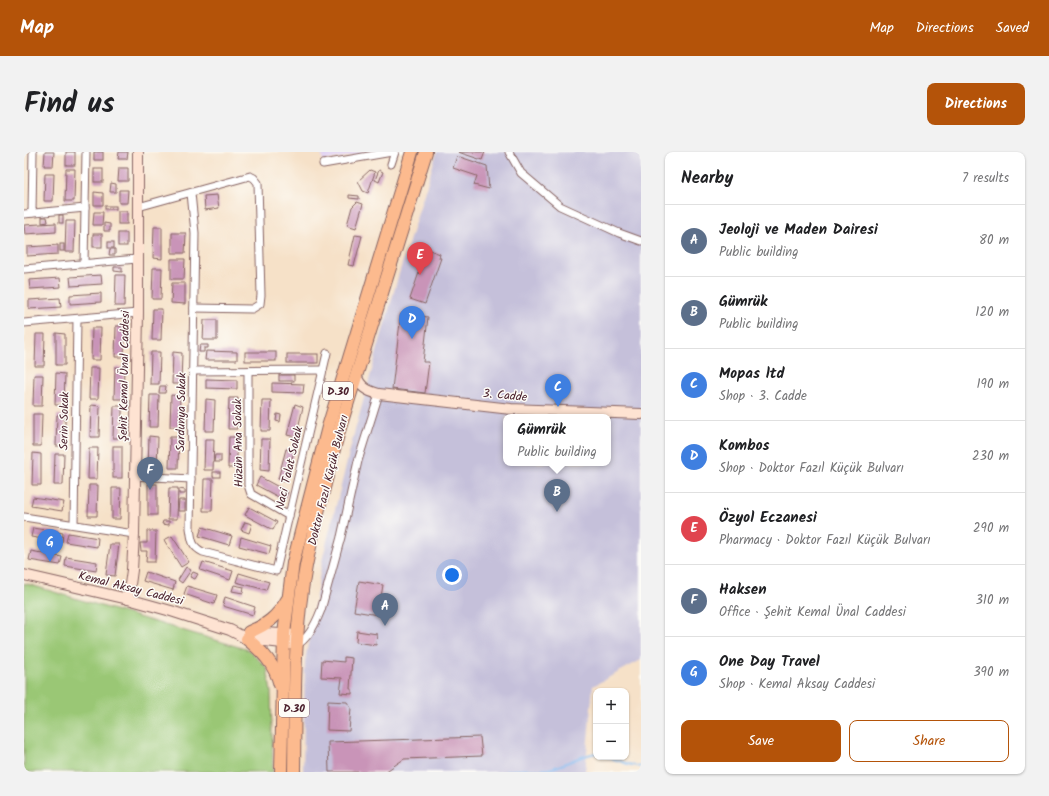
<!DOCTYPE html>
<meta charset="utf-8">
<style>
body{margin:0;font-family:Kalam,sans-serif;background:#f2f2f2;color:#202124}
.controls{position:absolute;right:12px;bottom:12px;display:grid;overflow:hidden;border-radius:8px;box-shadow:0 1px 3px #0004}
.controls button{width:36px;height:36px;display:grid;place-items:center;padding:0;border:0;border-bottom:1px solid #e0e0e0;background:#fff;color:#202124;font:20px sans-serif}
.you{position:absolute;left:428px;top:423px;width:14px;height:14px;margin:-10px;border:3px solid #fff;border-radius:50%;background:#1a73e8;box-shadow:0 0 0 6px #1a73e833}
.badge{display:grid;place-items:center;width:26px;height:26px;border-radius:50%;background:#b45309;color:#fff;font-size:13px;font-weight:700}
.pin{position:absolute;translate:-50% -33px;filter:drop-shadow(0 1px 2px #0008)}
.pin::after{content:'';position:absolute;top:21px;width:14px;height:12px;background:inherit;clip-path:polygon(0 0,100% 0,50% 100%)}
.popup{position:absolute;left:479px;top:262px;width:108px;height:52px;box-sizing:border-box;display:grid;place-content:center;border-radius:8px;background:#fff;filter:drop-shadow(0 1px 3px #0005);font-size:13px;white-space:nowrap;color:#757577}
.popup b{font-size:15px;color:#202124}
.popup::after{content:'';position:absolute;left:50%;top:100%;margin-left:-8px;border:8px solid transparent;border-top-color:#fff}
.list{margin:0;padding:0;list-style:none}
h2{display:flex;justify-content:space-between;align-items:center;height:52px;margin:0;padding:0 16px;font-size:17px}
h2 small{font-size:13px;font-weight:400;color:#757577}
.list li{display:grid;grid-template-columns:26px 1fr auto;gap:12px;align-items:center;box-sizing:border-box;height:72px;padding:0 16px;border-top:1px solid #e0e0e0}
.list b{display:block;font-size:15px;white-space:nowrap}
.list p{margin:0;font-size:13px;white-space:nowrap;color:#757577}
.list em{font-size:13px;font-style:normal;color:#757577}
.actions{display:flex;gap:8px;padding:12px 16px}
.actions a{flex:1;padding:9px 0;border:1px solid #b45309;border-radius:8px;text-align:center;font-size:14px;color:#b45309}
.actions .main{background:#b45309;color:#fff}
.map{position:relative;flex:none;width:617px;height:620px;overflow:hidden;border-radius:8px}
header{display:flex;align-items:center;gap:24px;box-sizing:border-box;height:56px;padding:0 20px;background:#b45309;color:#fff}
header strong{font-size:19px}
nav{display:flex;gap:22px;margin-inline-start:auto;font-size:14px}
.intro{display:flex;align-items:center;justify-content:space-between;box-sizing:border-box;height:96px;padding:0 24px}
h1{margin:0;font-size:28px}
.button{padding:10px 18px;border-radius:8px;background:#b45309;color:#fff;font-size:14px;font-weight:700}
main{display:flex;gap:24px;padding:0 24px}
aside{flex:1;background:#fff;border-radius:8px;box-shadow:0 1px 3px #0004}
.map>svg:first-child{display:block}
.built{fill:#e2d4f3}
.industrial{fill:#c5c0da;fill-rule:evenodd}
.green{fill:#9ac774;stroke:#727350}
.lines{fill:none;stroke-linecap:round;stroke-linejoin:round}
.stream{stroke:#80bbf2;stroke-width:2}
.building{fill:#c994b8}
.street-casing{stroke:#866362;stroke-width:9}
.secondary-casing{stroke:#866362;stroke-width:12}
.highway-casing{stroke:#866362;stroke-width:14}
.street{stroke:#fff;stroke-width:7}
.secondary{stroke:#fee3d2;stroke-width:10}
.highway{stroke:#fcba8e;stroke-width:12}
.labels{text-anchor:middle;stroke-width:3;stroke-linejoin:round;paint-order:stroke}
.shield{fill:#fdfcf7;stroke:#806168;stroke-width:1}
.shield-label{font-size:11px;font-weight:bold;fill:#4a1f2b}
.street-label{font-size:12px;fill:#4a1f2b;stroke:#fdfcf7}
</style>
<header>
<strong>Map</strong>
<nav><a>Map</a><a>Directions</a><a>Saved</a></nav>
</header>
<div class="intro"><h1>Find us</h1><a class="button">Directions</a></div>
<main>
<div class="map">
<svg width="617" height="620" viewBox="0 0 617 620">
<rect width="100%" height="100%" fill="#fdfcf7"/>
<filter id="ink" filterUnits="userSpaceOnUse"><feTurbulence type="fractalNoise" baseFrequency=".025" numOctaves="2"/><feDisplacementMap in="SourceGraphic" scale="8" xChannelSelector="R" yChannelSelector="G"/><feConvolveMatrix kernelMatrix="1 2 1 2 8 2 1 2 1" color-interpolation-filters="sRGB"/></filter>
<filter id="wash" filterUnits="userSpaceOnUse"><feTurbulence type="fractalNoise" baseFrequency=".012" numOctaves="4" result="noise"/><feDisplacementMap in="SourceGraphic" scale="16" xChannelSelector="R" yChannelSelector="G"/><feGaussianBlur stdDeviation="0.9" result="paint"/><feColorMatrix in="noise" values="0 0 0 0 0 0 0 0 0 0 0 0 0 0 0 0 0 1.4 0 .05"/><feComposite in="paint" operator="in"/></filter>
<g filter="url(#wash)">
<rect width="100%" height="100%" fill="#f6e1c8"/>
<path class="built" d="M297,0h53l-51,9z"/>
<path class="industrial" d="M413,0h204v508l-48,26 -8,86h-282l2,-111 17,-100 32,-127 44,-157zM482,265h102v46h-102z"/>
<path class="green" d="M0,431l225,67 18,18 4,24 2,80h-249z"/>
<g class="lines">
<g class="stream">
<path d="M584,605l20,7 13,3"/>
<path d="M481,620c15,-5 30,0 44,-3 16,-4 30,-13 47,-16"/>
</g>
</g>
<g id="blocks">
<g class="building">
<path d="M21,0h9l-1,14h-9z"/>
<rect x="42" y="0" width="9" height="13"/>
<rect x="70" y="0" width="9" height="8"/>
<path d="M95,0h9l-1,7h-9z"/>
<path d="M434,0h27l-3,8z"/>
<path d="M433,4l30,10 2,23 -15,-4 3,-9 -24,-8z"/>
<path d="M95,16h9v13h-10z"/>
<path d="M42,17h9l-1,32h-9z"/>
<rect x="70" y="17" width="9" height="13"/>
<path d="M346,18l5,2 -7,21 -5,-2 -5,-10z"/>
<path d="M355,18l4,2 -4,10 -4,-2z"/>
<path d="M21,22h9l-1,27h-9z"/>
<path d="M87,31l5,1v8h-6z"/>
<path d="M95,38h9l-1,13h-8z"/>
<path d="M70,40l9,1v12h-9z"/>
<path d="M193,43l2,13 -14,2 -1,-14z"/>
<path d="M325,43l10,1v3l-10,-1z"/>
<path d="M333,50l6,2 -7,24 -9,-3 5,-18z"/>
<rect x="81" y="54" width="11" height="3"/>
<rect x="94" y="59" width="9" height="13"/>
<path d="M70,60h9l-1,13h-9z"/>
<rect x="35" y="63" width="4" height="8"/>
<path d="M18,65h5l1,5 -6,1z"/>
<path d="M42,69h9l-1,31h-9z"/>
<path d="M32,71v9l-31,2 -1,-9z"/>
<path d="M80,71l6,1v7h-6z"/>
<path d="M130,75h8v32l-9,-1z"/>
<rect x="94" y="81" width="9" height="13"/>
<path d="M148,81h14l-1,20h-13z"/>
<rect x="69" y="82" width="9" height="13"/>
<path d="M331,83l7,1 -8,30 -6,-1z"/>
<rect x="84" y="90" width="6" height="6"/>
<rect x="36" y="92" width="4" height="7"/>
<path d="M34,93v9l-31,2v-9z"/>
<path d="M86,97h5v6h-6z"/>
<path d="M403,97l13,5 -1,4h2l-16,46 -15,-5z"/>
<path d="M147,107h14l-1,20h-13z"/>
<path d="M90,115h8v5l-8,-1z"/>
<path d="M129,116h9l-1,31h-9z"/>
<path d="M77,123l1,9 -31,2 -1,-9z"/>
<path d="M92,123h9l-1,31h-9z"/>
<path d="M36,126l1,9 -31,2 -1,-9z"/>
<path d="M148,131h13v21l-14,-1z"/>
<path d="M77,141v9l-31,2v-9z"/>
<path d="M36,146l1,9 -32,2v-9z"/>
<path d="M129,157h9l-1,31h-9z"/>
<path d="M377,162l27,3 -5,45h6l-4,31 -33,-4z"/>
<path d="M180,168h13v20h-14z"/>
<path d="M92,174h9l-1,31h-9z"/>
<path d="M68,176h9l-1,32h-9z"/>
<path d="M32,181l9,1v31h-9z"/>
<path d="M12,182h9l-1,32h-9z"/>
<path d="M176,193h8v3h-4v4h-5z"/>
<path d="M182,199l31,1v8h-32z"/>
<path d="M127,200h9l-1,32h-9z"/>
<path d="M149,200l9,1 -1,31h-9z"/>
<rect x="221" y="200" width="31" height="9"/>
<rect x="263" y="202" width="31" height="9"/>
<path d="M91,215l9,1 -1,31h-9z"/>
<path d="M66,216h9l-1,31h-9z"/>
<path d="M32,221l9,1 -1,31h-9z"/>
<path d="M10,223h9l-1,31h-9z"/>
<rect x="255" y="223" width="15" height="6"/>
<path d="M182,227l31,1v9l-31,-1z"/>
<path d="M248,231l32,1 -1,9 -31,-1z"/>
<path d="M136,234h6l-1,7h-6z"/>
<path d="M126,243h9l-1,32h-9z"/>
<path d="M147,243l9,1 -1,31h-9z"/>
<path d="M205,246h9l-1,31h-9z"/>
<path d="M182,247l9,1 -1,31h-9z"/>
<path d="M238,248h9l-1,31h-9z"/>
<path d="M271,252l8,3 -7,30 -9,-2z"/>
<path d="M67,253l9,1 -1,31h-9z"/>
<path d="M90,254h8v32h-9z"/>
<path d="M9,262h9l-1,32h-8z"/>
<path d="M253,262l4,1 -1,7 -4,-1z"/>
<path d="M33,263h8v31h-9z"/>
<path d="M125,284l9,1 -1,31h-9z"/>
<path d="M146,285h9l-1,31h-9z"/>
<path d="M205,285h8v31h-9z"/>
<path d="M181,287h9l-1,31h-9z"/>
<path d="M237,287h9l-1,32 -9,-1z"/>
<rect x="89" y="294" width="9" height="32"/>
<path d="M65,296h9l-1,31h-9z"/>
<path d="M262,297l8,2 -8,30 -8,-2z"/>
<path d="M9,301l8,1v31h-9z"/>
<path d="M31,302h9l-1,31h-9z"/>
<path d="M191,303h6v7h-7z"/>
<rect x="189" y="320" width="7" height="5"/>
<path d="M236,325l28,15 -4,8 -28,-15z"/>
<path d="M180,327h9l-1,32h-9z"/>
<rect x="124" y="332" width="9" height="31"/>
<path d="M65,333h9l-1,31h-9z"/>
<path d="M88,336h9l-1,31h-8z"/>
<path d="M145,336h9l-1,31h-9z"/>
<path d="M155,337l6,1v4h-6z"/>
<path d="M9,345l31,5 -2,9 -31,-5z"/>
<path d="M155,348h6v11h-7z"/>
<path d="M225,355l28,15 -4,8 -28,-15z"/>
<path d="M139,369h6v4l-7,-1z"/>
<path d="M221,370l7,2 -3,9 -8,-3z"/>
<path d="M178,375l30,9 -3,9 -30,-9z"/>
<path d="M9,376l30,5 -1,9 -31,-5z"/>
<path d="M123,379h9l-1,31h-9l1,-11h-6l-1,-8h7z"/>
<path d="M44,381l30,5 -1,9 -31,-5z"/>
<path d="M148,384l17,26 -8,5 -17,-27z"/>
<path d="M217,385l30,9 -2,8 -30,-8z"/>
<path d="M86,392h9l-4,32 -9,-1z"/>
<path d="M7,399l31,6 -2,8 -31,-5z"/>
<path d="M42,405l31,5 -1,9 -31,-5z"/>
<path d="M179,410l30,9 -3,9 -30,-10z"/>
<path d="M162,415l5,3 -9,13 -4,-3z"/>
<path d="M122,420l29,10 -2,8 -30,-9z"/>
<path d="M169,420l5,2 -3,5 -5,-2z"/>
<path d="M215,421l30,9 -3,8 -30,-8z"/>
<path d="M335,429l24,4 -5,30 -24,-4z"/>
<path d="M210,433l10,2 -1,6 -11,-2z"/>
<path d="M163,434l30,9 -3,9 -30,-10z"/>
<path d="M201,445l30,10 -2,8 -30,-9z"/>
<path d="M333,479l20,3 -1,11 -20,-3z"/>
<path d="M320,505l8,1 -2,31h2v5l-12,-1 2,-15 -21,-1 1,-17 22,2z"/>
<path d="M304,549l19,1 4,6 -2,23 -22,-1z"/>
<path d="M456,585l2,19 -78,3 -19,13h-56l-1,-30z"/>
</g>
</g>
</g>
<g filter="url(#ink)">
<use href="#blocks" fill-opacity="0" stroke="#866362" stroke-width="1"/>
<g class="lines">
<g class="street-casing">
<g id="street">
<path d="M485,0l12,21 39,33 59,27 22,8"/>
<path d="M299,12l69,-12"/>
<path d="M367,12l4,-12"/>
<path d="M167,41l4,40 -5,295c2,12 1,18 13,24l73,19 51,-218"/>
<path d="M114,55l112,-31 4,2 4,5 3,112 -1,9 -8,5 -58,-1"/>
<path d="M8,61l1,-61"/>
<path d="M0,62l61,-6"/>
<path d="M60,112l2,-112"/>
<path d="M0,117l113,-10"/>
<path d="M0,171l114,-10"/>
<path d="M169,219l130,-1"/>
<path d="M224,219v114l3,9 38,22"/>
<path d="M111,324l56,3"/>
<path d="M0,365l110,17"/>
<path d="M50,372l3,-205"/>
<path d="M273,493c12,-7 19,-22 24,-35l20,-73 17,-76 21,-67"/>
</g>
</g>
<g class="secondary-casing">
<g id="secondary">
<path d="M332,223c4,12 11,16 23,19l132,15 130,5"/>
<path d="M0,423l104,24 43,12 59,19 17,9 44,5"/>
<path d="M104,447l4,-29 2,-36 4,-221v-161"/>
<path d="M224,480l49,3"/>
</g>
</g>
<g class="highway-casing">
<g id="highway">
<path d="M225,480c18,-7 28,-15 38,-32"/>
<path d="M223,487c16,13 28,26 33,46"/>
<path d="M257,620l3,-138 9,-71 35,-136 84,-275"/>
<path d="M270,620c1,-68 -1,-138 12,-206 9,-45 21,-91 33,-135l87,-279"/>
</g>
</g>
<use href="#street" class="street"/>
<use href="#secondary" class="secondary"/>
<use href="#highway" class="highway"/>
</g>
</g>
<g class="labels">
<g class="shield">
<rect x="299" y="230" width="30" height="18" rx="3"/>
<rect x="255" y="547" width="30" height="18" rx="3"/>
</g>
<g class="shield-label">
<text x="314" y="243">D.30</text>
<text x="270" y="560">D.30</text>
</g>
<g class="street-label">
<text transform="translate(100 224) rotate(-89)" y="4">Şehit Kemal Ünal Caddesi</text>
<text transform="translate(481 243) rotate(5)" y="4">3. Cadde</text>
<text transform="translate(157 260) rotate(-89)" y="4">Sardunya Sokak</text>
<text transform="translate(40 269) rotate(-89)" y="4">Serin Sokak</text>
<text transform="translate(214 291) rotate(-91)" y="4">Hüzün Ana Sokak</text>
<text transform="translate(265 316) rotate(-77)" y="4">Naci Talat Sokak</text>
<text transform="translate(304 328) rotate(-76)" y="4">Doktor Fazıl Küçük Bulvarı</text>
<text transform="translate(107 436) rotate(14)" y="4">Kemal Aksay Caddesi</text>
</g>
</g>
</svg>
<div class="controls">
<button>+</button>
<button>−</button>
</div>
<div class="you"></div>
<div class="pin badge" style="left:361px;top:474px;background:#5c6f8a">A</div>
<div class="pin badge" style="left:533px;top:360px;background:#5c6f8a">B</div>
<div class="popup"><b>Gümrük</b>Public building</div>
<div class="pin badge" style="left:534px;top:255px;background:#3f7fe0">C</div>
<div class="pin badge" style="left:388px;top:187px;background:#3f7fe0">D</div>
<div class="pin badge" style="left:396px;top:123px;background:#e0444e">E</div>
<div class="pin badge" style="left:126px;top:338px;background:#5c6f8a">F</div>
<div class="pin badge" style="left:26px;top:410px;background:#3f7fe0">G</div>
</div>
<aside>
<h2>Nearby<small>7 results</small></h2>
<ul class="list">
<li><span class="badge" style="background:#5c6f8a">A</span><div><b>Jeoloji ve Maden Dairesi</b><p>Public building</p></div><em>80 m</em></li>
<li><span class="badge" style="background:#5c6f8a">B</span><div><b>Gümrük</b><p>Public building</p></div><em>120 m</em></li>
<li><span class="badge" style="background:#3f7fe0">C</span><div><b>Mopas ltd</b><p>Shop · 3. Cadde</p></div><em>190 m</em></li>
<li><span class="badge" style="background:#3f7fe0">D</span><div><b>Kombos</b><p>Shop · Doktor Fazıl Küçük Bulvarı</p></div><em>230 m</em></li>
<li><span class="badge" style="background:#e0444e">E</span><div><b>Özyol Eczanesi</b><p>Pharmacy · Doktor Fazıl Küçük Bulvarı</p></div><em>290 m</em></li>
<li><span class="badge" style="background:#5c6f8a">F</span><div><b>Haksen</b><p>Office · Şehit Kemal Ünal Caddesi</p></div><em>310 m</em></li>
<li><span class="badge" style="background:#3f7fe0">G</span><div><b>One Day Travel</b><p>Shop · Kemal Aksay Caddesi</p></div><em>390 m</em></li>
</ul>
<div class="actions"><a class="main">Save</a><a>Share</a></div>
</aside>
</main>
